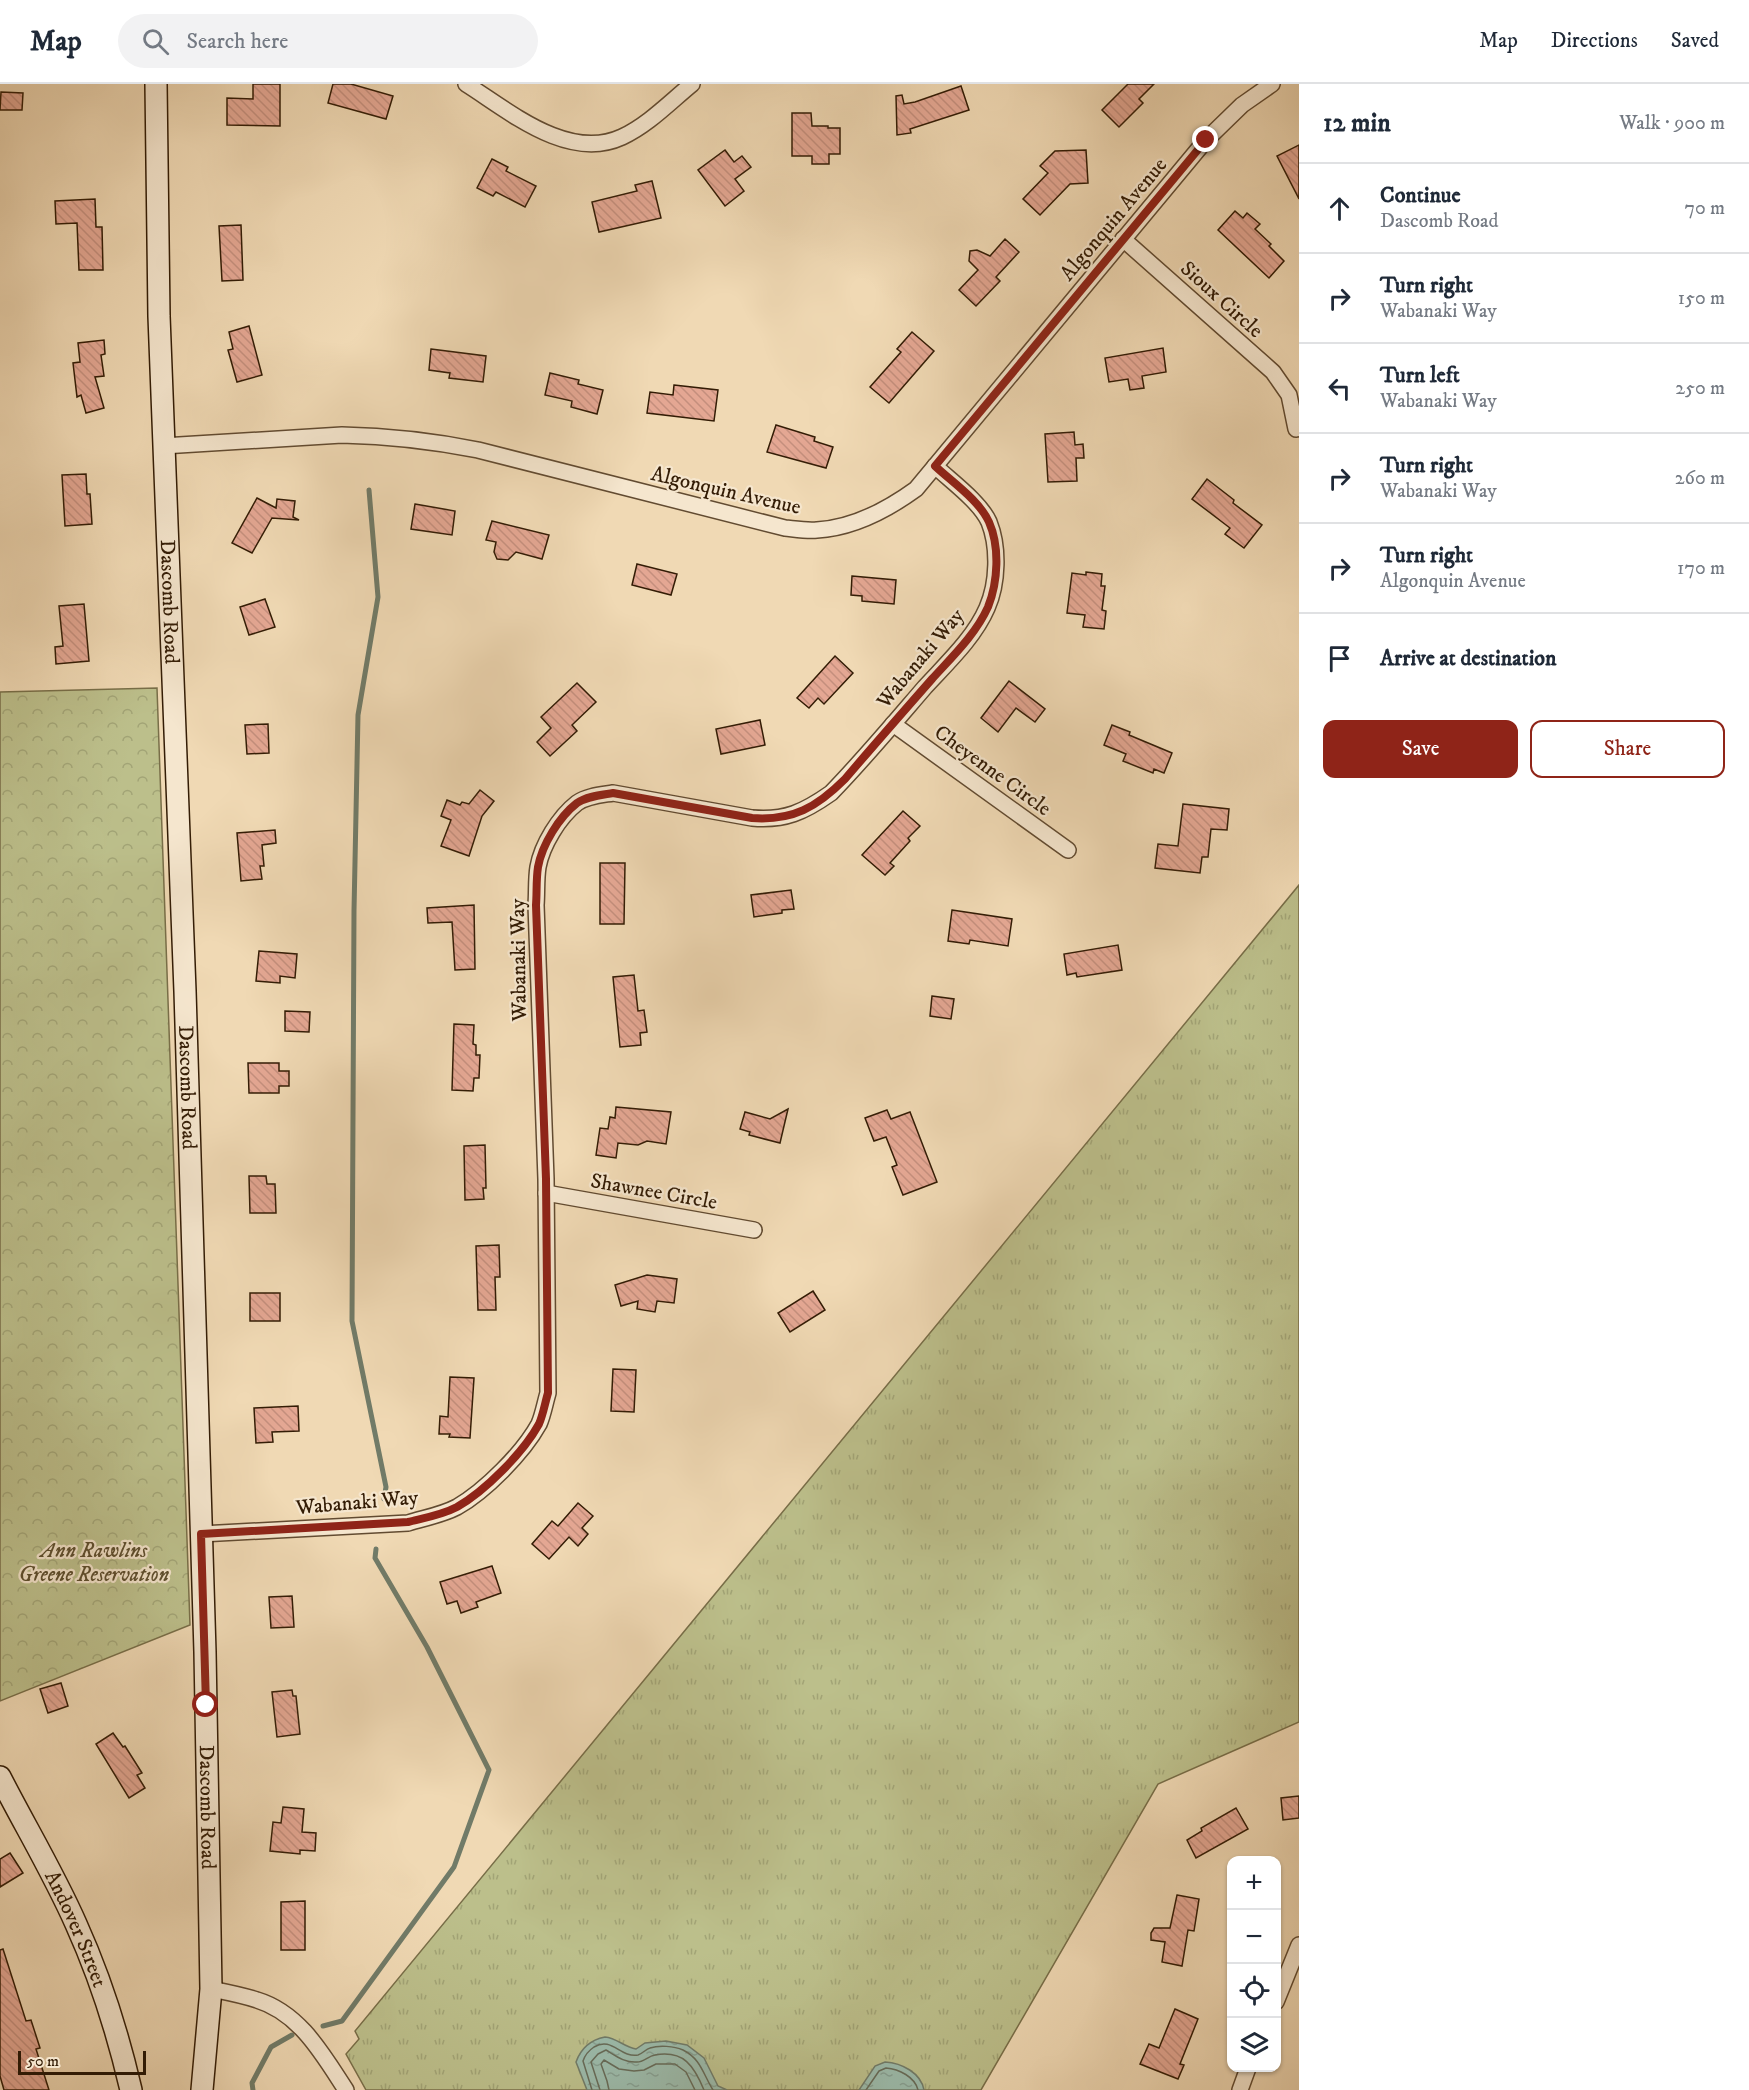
<!DOCTYPE html>
<meta charset="utf-8">
<style>
body{margin:0;font-family:"IM FELL DW Pica",serif;background:#f2f2f3;color:#1f2937}
.controls{position:absolute;right:18px;bottom:18px;display:grid;overflow:hidden;border-radius:12px;box-shadow:0 2px 4px #0004}
.controls button{width:54px;height:54px;display:grid;place-items:center;padding:0;border:0;border-bottom:2px solid #e0e1e3;background:#fff;color:#1f2937;font:30px sans-serif}
.scale{position:absolute;left:18px;bottom:15px;width:128px;box-sizing:border-box;padding-left:6px;border:3px solid #331c05;border-top:0;font-size:16px;line-height:21px;white-space:nowrap;color:#331c05;-webkit-text-stroke:4px #f5e6ce;paint-order:stroke}
.stop{position:absolute;width:18px;height:18px;margin:-14px;border:4px solid #8f2418;border-radius:50%;background:#fff}
.stop.end{background:#8f2418;border-color:#fff;box-shadow:0 2px 6px #0008}
.list{margin:0;padding:0;list-style:none}
h2{display:flex;justify-content:space-between;align-items:center;height:78px;margin:0;padding:0 24px;font-size:26px}
h2 small{font-size:20px;font-weight:400;color:#747a83}
.list li{display:grid;grid-template-columns:39px 1fr auto;gap:18px;align-items:center;box-sizing:border-box;height:90px;padding:0 24px;border-top:2px solid #e0e1e3}
.list b{display:block;font-size:22px;white-space:nowrap}
.list p{margin:0;font-size:20px;white-space:nowrap;color:#747a83}
.list em{font-size:20px;font-style:normal;color:#747a83}
.actions{display:flex;gap:12px;padding:18px 24px}
.actions a{flex:1;padding:14px 0;border:2px solid #8f2418;border-radius:12px;text-align:center;font-size:21px;color:#8f2418}
.actions .main{background:#8f2418;color:#fff}
.icon{flex:none;width:33px;height:33px;fill:none;stroke:currentColor;stroke-width:2;stroke-linecap:round;stroke-linejoin:round}
.map{position:relative;flex:none;width:1299px;height:2006px;overflow:hidden}
header{display:flex;align-items:center;gap:36px;box-sizing:border-box;height:84px;padding:0 30px;background:#fff;border-bottom:2px solid #e0e1e3}
header strong{font-size:28px}
nav{display:flex;gap:33px;margin-inline-start:auto;font-size:21px}
.search{width:420px;height:54px;background:#f2f2f3;display:flex;align-items:center;gap:15px;box-sizing:border-box;padding:0 21px;border-radius:33px;color:#747a83;font-size:22px}
main{display:flex}
aside{flex:1;background:#fff}
.map>svg:first-child{display:block}
.grass{fill:url(#grass-tufts);stroke:#786e48;stroke-width:1.5}
.park{fill:url(#park-crowns);stroke:#786e48;stroke-width:1.5}
.water{fill:url(#water-ripples);stroke:#717b68;stroke-width:1.5}
.lines{fill:none;stroke-linecap:round;stroke-linejoin:round}
.shore{stroke:#676b58;stroke-width:1.5}
.stream{stroke:#717b68;stroke-width:5}
.building{fill:url(#building-back-hatch);stroke:#331c05;stroke-width:1.5}
.minor-casing{stroke:#624b31;stroke-width:18}
.secondary-casing{stroke:#331c05;stroke-width:24}
.minor{stroke:#f5e6ce;stroke-width:15}
.secondary{stroke:#f5e6ce;stroke-width:21}
.route{stroke:#8f2418;stroke-width:8}
.labels{text-anchor:middle;stroke-width:4.5;stroke-linejoin:round;paint-order:stroke}
.street-label{font-size:21px;fill:#331c05;stroke:#f5e6ce}
.park-label{font-size:21px;font-style:italic;fill:#5c4d2d;stroke:#f5e6ce}
</style>
<header>
<strong>Map</strong>
<div class="search"><svg class="icon" aria-label="search" viewBox="0 0 24 24"><circle cx="10" cy="10" r="6"/><path d="M15 15l6 6"/></svg>Search here</div>
<nav><a>Map</a><a>Directions</a><a>Saved</a></nav>
</header>
<main>
<div class="map">
<svg width="1299" height="2006" viewBox="0 0 1299 2006">
<defs>
<pattern id="grass-tufts" width="24" height="20" patternUnits="userSpaceOnUse" patternTransform="scale(1.5)"><rect width="24" height="20" fill="#bcbf8b"/><path d="M3 7l-1-3M5 7V3M7 7l1-3M15 17l-1-3M17 17v-4M19 17l1-3" fill="none" stroke="#a2a476"/></pattern>
<pattern id="park-crowns" width="20" height="18" patternUnits="userSpaceOnUse" patternTransform="scale(1.5)"><rect width="20" height="18" fill="#bcbf8b"/><path d="M2 6a3 3 0 1 1 6 0M12 15a3 3 0 1 1 6 0" fill="none" stroke="#a2a476"/></pattern>
<pattern id="water-ripples" width="26" height="14" patternUnits="userSpaceOnUse" patternTransform="scale(1.5)"><rect width="26" height="14" fill="#9bbaaa"/><path d="M2 4q2-2 4 0t4 0M15 11q2-2 4 0t4 0" fill="none" stroke="#869f91"/></pattern>
<pattern id="building-back-hatch" width="6" height="6" patternUnits="userSpaceOnUse" patternTransform="scale(1.5)"><rect width="6" height="6" fill="#e4a793"/><path d="M-1 5l2 2M0 0l6 6M5-1l2 2" fill="none" stroke="#c48f7d"/></pattern>
</defs>
<rect width="100%" height="100%" fill="#f0d9b4"/>
<filter id="stains"><feTurbulence type="fractalNoise" baseFrequency=".00333" numOctaves="4"/><feColorMatrix values="0 0 0 0 .2 0 0 0 0 .09 0 0 0 0 .02 0 0 0 .5 -.17"/></filter>
<radialGradient id="worn" r=".72"><stop offset=".6" stop-color="#630" stop-opacity="0"/><stop offset="1" stop-color="#630" stop-opacity=".3"/></radialGradient>
<path class="grass" d="M1299,801v837l-141,62 -177,306h-615l-20,-36 13,-15 -4,-8z"/>
<path class="park" d="M157,604l33,937 -190,76v-1009z"/>
<g class="water">
<path d="M605,1953c12,1 19,10 31,12l9,-6 21,-2 21,4 17,13 14,28 9,4h-140l-11,-28c5,-14 14,-22 29,-25z"/>
<path d="M885,1978c17,1 36,11 39,28h-65l16,-24z"/>
</g>
<g class="lines">
<g class="shore">
<path d="M592,2006l-9,-29c2,-6 5,-10 11,-14 18,-11 26,11 44,8 4,-1 8,-6 12,-7 9,-3 24,-2 33,2 18,9 20,24 30,40"/>
<path d="M600,2006l-9,-28 7,-8 8,-4c10,6 19,13 31,12 7,0 11,-6 18,-7 29,-5 39,11 49,35"/>
<path d="M609,2006l-2,-9 -6,-17 3,-4 15,9 15,2 10,-1 12,-6h19l11,8 9,18"/>
<path d="M866,2006l13,-19 7,-3c13,1 29,9 32,22"/>
</g>
<g class="stream">
<path d="M369,406l9,107 -20,118 -4,196 -2,410 34,166 -2,12"/>
<path d="M323,1942l19,-5 112,-154 35,-97 -62,-123 -52,-89 1,-9"/>
<path d="M253,2006l-1,-7 19,-36 21,-12"/>
</g>
</g>
<g class="building">
<path d="M253,0h27v42l-53,-1v-27l26,1z"/>
<path d="M333,0h18l42,12 -7,23 -58,-16z"/>
<path d="M1128,0h26l-15,15 4,4 -24,24 -17,-17z"/>
<path d="M961,2l8,24 -59,19 1,4 -14,2 -1,-39 6,-1 2,9 11,-2z"/>
<path d="M1,8l22,1 -1,17h-22z"/>
<path d="M792,29h19l1,13h16v2h12v26h-11v10h-17v-8h-20z"/>
<path d="M1299,61v54l-22,-43z"/>
<path d="M725,66l9,12 8,-6 9,11 -16,12 9,12 -19,15 -27,-36z"/>
<path d="M1086,66l2,33 -18,1 -30,31 -17,-16 25,-26 -8,-7 15,-15z"/>
<path d="M492,75l16,8 -2,4 30,15 -11,21 -29,-15 -3,4 -16,-8z"/>
<path d="M652,97l9,37 -62,14 -7,-30 45,-11 -2,-6z"/>
<path d="M95,115l1,28h6l1,43h-24l-2,-47 -21,1 -1,-23z"/>
<path d="M1235,127l8,7 4,-5 13,11 -5,5 16,15 -2,2 15,15 -15,17 -51,-48z"/>
<path d="M241,141l2,55 -21,1 -3,-55z"/>
<path d="M1005,155l14,13 -23,25 4,4 -24,25 -17,-16 19,-20 -9,-9 1,-10 7,-1 13,6z"/>
<path d="M249,242l13,49 -25,7 -9,-32 5,-1 -4,-17z"/>
<path d="M912,248l22,19 -45,52 -19,-16 31,-35 -4,-3z"/>
<path d="M104,256l1,14 -4,1 3,21 -9,1 9,31 -18,5 -5,-18 -4,2 -4,-34 7,-1 -2,-19z"/>
<path d="M1163,264l3,24 -24,4 2,12 -14,2 -2,-11 -19,3 -4,-24z"/>
<path d="M431,265l55,7 -3,26 -34,-4 1,-5 -21,-3z"/>
<path d="M550,289l29,7 -1,4 25,6 -6,24 -26,-7 1,-6 -27,-6z"/>
<path d="M674,301l44,5 -4,31 -67,-8 3,-21 23,3z"/>
<path d="M776,341l39,12 -1,4 19,6 -7,21 -59,-16z"/>
<path d="M1074,348l1,13 8,-1 1,14h-8l1,23 -29,1 -3,-48z"/>
<path d="M86,390l1,20h3l2,30 -27,2 -3,-51z"/>
<path d="M1207,395l27,21 -1,3 29,22 -18,23 -19,-14 5,-6 -38,-29z"/>
<path d="M257,414l19,10 1,-9 18,2 -2,16 6,3 -27,-2 -20,35 -20,-10z"/>
<path d="M415,420l40,7 -3,24 -41,-6z"/>
<path d="M492,437l57,14 -7,24 -26,-7 -8,8 -11,-1 -3,-7 2,-10 -10,-2z"/>
<path d="M637,480l40,10 -6,21 -39,-10z"/>
<path d="M1086,488l16,2 -1,12h4l-3,24 4,1 -2,18 -21,-2 2,-12 -18,-2 5,-40 14,2z"/>
<path d="M852,492l44,4 -2,24 -32,-3v-5l-11,-1z"/>
<path d="M265,515l10,28 -26,8 -9,-28z"/>
<path d="M84,520l5,57 -33,3 -1,-17 8,-1 -4,-40z"/>
<path d="M835,572l18,17 -29,31 -6,-6 -9,10 -12,-10z"/>
<path d="M1009,597l36,28 -10,13 -19,-14 -18,24 -17,-14z"/>
<path d="M577,599l19,19 -24,23 5,6 -27,25 -13,-14 14,-14 -10,-11z"/>
<path d="M760,636l5,25 -44,9 -5,-25z"/>
<path d="M268,640l1,29 -22,1 -2,-29z"/>
<path d="M1112,641l18,7 -1,3 43,18 -8,20 -10,-4 -1,4 -30,-12 3,-7 -22,-9z"/>
<path d="M480,706l14,11 -12,15 -13,40 -28,-10 10,-26 -10,-4 6,-16 13,5 2,-3 7,2z"/>
<path d="M1183,720l46,5 -2,21 -16,-1 -3,28h-6l-2,16 -45,-5 3,-24 20,2z"/>
<path d="M903,727l17,15 -12,12 2,3 -20,22 4,3 -9,9 -23,-20z"/>
<path d="M275,746l1,13 -14,2 2,21h-4l2,13 -21,2 -4,-48z"/>
<path d="M600,779h25l-1,61h-24z"/>
<path d="M791,806l3,19 -12,1v3l-28,4 -3,-22z"/>
<path d="M474,821l1,64 -20,1 -3,-48 -24,1 -1,-15z"/>
<path d="M952,826l60,9 -4,27 -38,-6 -1,4 -21,-3z"/>
<path d="M1118,861l4,25 -45,7 -1,-4 -9,2 -3,-21z"/>
<path d="M259,867l38,3 -2,24 -15,-2v7l-24,-2z"/>
<path d="M634,891l4,36 6,-1 3,22 -7,1 1,12 -21,2 -7,-70z"/>
<path d="M932,912l22,3 -3,20 -21,-3z"/>
<path d="M285,927l25,1 -1,20 -24,-1z"/>
<path d="M454,940l20,1 -1,19 3,1v10h4l-1,23h-5l-1,13 -21,-1z"/>
<path d="M248,979h31v8h10v15h-10v7h-30z"/>
<path d="M616,1023l55,5 -5,32 -19,-3 -9,4 -20,-2 -2,15 -20,-3 4,-27 8,1 2,-12 5,1z"/>
<path d="M788,1025l-8,34 -31,-8 1,-3 -10,-3 5,-17 25,7z"/>
<path d="M887,1026l4,9 19,-7 27,70 -34,13 -11,-28 5,-2 -11,-28 -12,4 -9,-23z"/>
<path d="M485,1061l1,43h-3l1,11 -19,1 -1,-54z"/>
<path d="M249,1092h17l1,8h8l1,29h-26z"/>
<path d="M499,1161l1,32h-5l1,33h-18l-2,-64z"/>
<path d="M647,1191l30,4 -3,24 -17,-2 -2,11 -18,-3 1,-8 -17,5 -6,-21z"/>
<path d="M813,1207l12,19 -35,22 -12,-19z"/>
<rect x="250" y="1209" width="30" height="28"/>
<path d="M613,1285l23,1 -2,42 -23,-1z"/>
<path d="M450,1293l24,1 -4,60 -21,-1 1,-3h-11l1,-18 8,1z"/>
<path d="M298,1322l1,25 -27,1 1,10 -17,1 -2,-35z"/>
<path d="M578,1419l15,13 -11,12 6,6 -10,12 -9,-9 -20,22 -17,-15 20,-23 6,5z"/>
<path d="M492,1482l9,27 -25,9 2,5 -17,6 -4,-12 -10,3 -7,-22z"/>
<path d="M292,1512l2,31 -23,1 -2,-31z"/>
<path d="M61,1599l7,23 -20,7 -8,-24z"/>
<path d="M292,1606l1,6h3l4,38 -23,3 -5,-45z"/>
<path d="M113,1649l10,14 2,-1 17,27 -5,2 8,13 -16,10 -33,-54z"/>
<path d="M1299,1712v22l-16,2 -2,-22z"/>
<path d="M283,1723l21,2 -2,23 14,1 -1,18 -15,-1v4l-30,-3 3,-29 8,1z"/>
<path d="M1236,1724l12,21 -52,29 -9,-18 15,-9 -1,-3z"/>
<path d="M10,1769l13,20 -23,14v-28z"/>
<path d="M1177,1811l22,4 -5,32 -6,-1 -6,36 -20,-4 3,-20 -14,-2v-7l3,-5h16z"/>
<path d="M305,1817v49h-24v-48z"/>
<path d="M3,1865l23,72 5,-1 9,28 -4,1 13,41h-45l-4,-14v-126z"/>
<path d="M1175,1925l23,10 -18,45 4,1 -6,14 -38,-15 9,-20 10,4z"/>
</g>
<g class="lines">
<g class="minor-casing">
<g id="minor">
<path d="M466,0c43,27 102,78 156,53 26,-12 48,-35 70,-53"/>
<path d="M1123,155l150,133 16,23 7,34"/>
<path d="M163,362l179,-11c46,1 91,6 136,15l307,78c10,1 22,3 32,2 36,-2 70,-20 99,-41l290,-349 36,-35 30,-21"/>
<path d="M893,640l175,126"/>
<path d="M546,1109l208,37"/>
<path d="M201,1450l207,-11c16,-5 34,-8 49,-16 28,-16 66,-54 82,-83 4,-9 6,-21 9,-31l-2,-214 -10,-274c1,-12 0,-26 2,-38 4,-22 21,-50 39,-64 10,-7 24,-8 36,-10l139,25c33,3 52,-6 79,-25 33,-34 63,-70 94,-106 22,-24 49,-49 62,-79 11,-25 12,-61 2,-86 -9,-20 -38,-41 -54,-56"/>
<path d="M211,1905c15,3 31,6 46,11 43,13 66,55 89,90"/>
<path d="M1276,1918l23,-57"/>
<path d="M1240,2006l8,-22"/>
</g>
</g>
<g class="secondary-casing">
<g id="secondary">
<path id="s1" d="M156,0l3,232 26,675 20,661 6,337 -9,101"/>
<path id="s2" d="M0,1693c25,49 54,97 76,147 24,53 42,110 55,166"/>
</g>
</g>
<use href="#minor" class="minor"/>
<use href="#secondary" class="secondary"/>
</g>
<g class="lines">
<path class="route" d="M206,1621l-5,-171 207,-12c16,-4 34,-7 49,-15 28,-16 66,-54 82,-83 4,-9 6,-21 9,-31l-2,-214 -10,-274c1,-12 0,-25 2,-38 4,-22 21,-50 39,-64 10,-7 24,-8 36,-10l139,25c41,3 65,-11 93,-39 29,-34 58,-67 87,-100 20,-22 44,-45 56,-72 10,-25 12,-60 1,-85 -10,-22 -37,-40 -54,-56l271,-326"/>
</g>
<g class="labels">
<g class="street-label">
<text transform="translate(1113 135) rotate(-50)" y="7">Algonquin Avenue</text>
<text transform="translate(1222 215) rotate(42)" y="7">Sioux Circle</text>
<text transform="translate(726 406) rotate(13)" y="7">Algonquin Avenue</text>
<text dy="7" stroke="none"><textPath href="#s1" startOffset="518">Dascomb Road</textPath></text>
<text transform="translate(920 574) rotate(-50)" y="7">Wabanaki Way</text>
<text transform="translate(993 686) rotate(36)" y="7">Cheyenne Circle</text>
<text transform="translate(518 876) rotate(-91)" y="7">Wabanaki Way</text>
<text dy="7" stroke="none"><textPath href="#s1" startOffset="1004">Dascomb Road</textPath></text>
<text transform="translate(654 1107) rotate(10)" y="7">Shawnee Circle</text>
<text transform="translate(357 1418) rotate(-5)" y="7">Wabanaki Way</text>
<text dy="7" stroke="none"><textPath href="#s1" startOffset="1724">Dascomb Road</textPath></text>
<text dy="7" stroke="none"><textPath href="#s2" startOffset="170">Andover Street</textPath></text>
</g>
<g class="park-label">
<text x="94" y="1473">Ann Rawlins<tspan x="94" dy="24">Greene Reservation</tspan></text>
</g>
</g>
<rect width="100%" height="100%" filter="url(#stains)"/>
<rect width="100%" height="100%" fill="url(#worn)"/>
</svg>
<div class="controls">
<button>+</button>
<button>−</button>
<button><svg class="icon" aria-label="locate" viewBox="0 0 24 24"><circle cx="12" cy="12" r="6"/><path d="M12 2v4M12 18v4M2 12h4M18 12h4"/></svg></button>
<button><svg class="icon" aria-label="layers" viewBox="0 0 24 24"><path d="M12 4l9 5-9 5-9-5zM3 14l9 5 9-5"/></svg></button>
</div>
<div class="scale">50 m</div>
<div class="stop" style="left:206px;top:1621px"></div>
<div class="stop end" style="left:1206px;top:56px"></div>
</div>
<aside>
<h2>12 min<small>Walk · 900 m</small></h2>
<ul class="list">
<li><svg class="icon" aria-label="ahead" viewBox="0 0 24 24"><path d="M12 20V5M6 11l6-6 6 6"/></svg><div><b>Continue</b><p>Dascomb Road</p></div><em>70 m</em></li>
<li><svg class="icon" aria-label="right" viewBox="0 0 24 24"><path d="M7 20v-9h11M14 6l5 5-5 5"/></svg><div><b>Turn right</b><p>Wabanaki Way</p></div><em>150 m</em></li>
<li><svg class="icon" aria-label="left" viewBox="0 0 24 24"><path d="M17 20v-9H6M10 6l-5 5 5 5"/></svg><div><b>Turn left</b><p>Wabanaki Way</p></div><em>250 m</em></li>
<li><svg class="icon" aria-label="right" viewBox="0 0 24 24"><path d="M7 20v-9h11M14 6l5 5-5 5"/></svg><div><b>Turn right</b><p>Wabanaki Way</p></div><em>260 m</em></li>
<li><svg class="icon" aria-label="right" viewBox="0 0 24 24"><path d="M7 20v-9h11M14 6l5 5-5 5"/></svg><div><b>Turn right</b><p>Algonquin Avenue</p></div><em>170 m</em></li>
<li><svg class="icon" aria-label="arrive" viewBox="0 0 24 24"><path d="M6 21V4h12l-3 4 3 4H6"/></svg><div><b>Arrive at destination</b></div></li>
</ul>
<div class="actions"><a class="main">Save</a><a>Share</a></div>
</aside>
</main>
